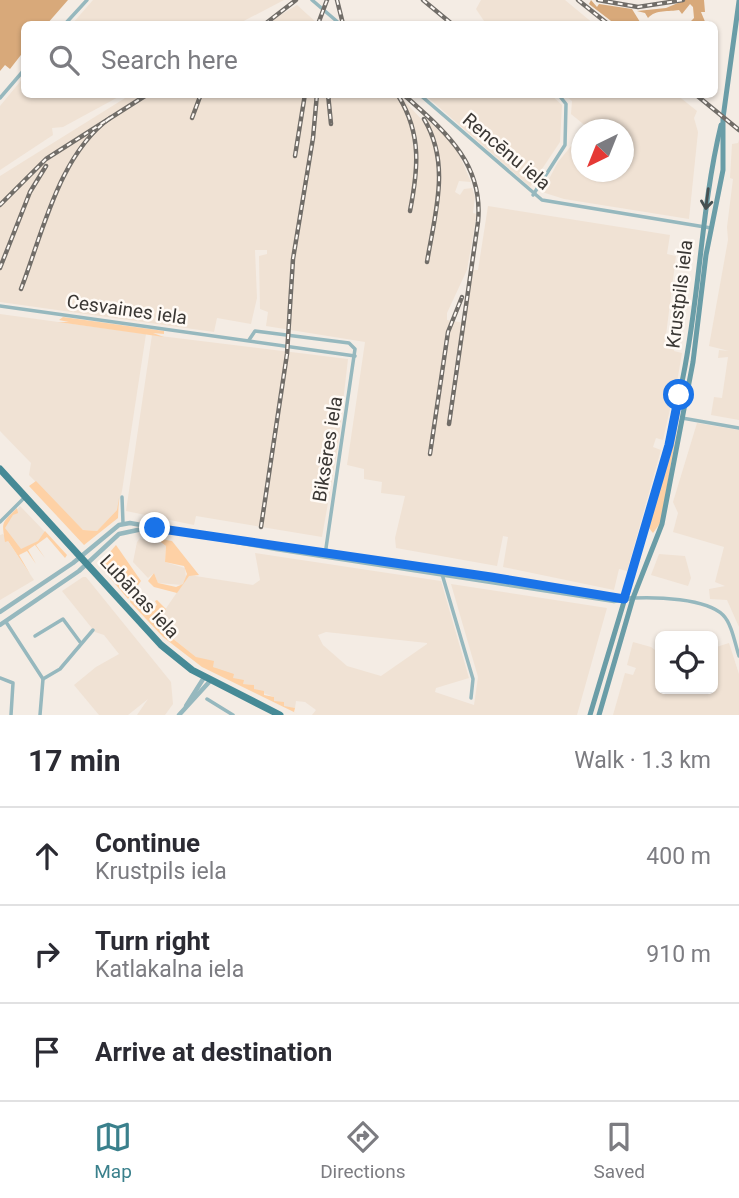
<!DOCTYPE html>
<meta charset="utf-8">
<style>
body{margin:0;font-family:Roboto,sans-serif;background:#f2f2f3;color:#2b2b33}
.controls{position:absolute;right:21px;bottom:21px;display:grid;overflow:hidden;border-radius:10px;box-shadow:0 2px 5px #0004}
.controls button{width:63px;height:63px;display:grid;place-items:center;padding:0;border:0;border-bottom:2px solid #e1e1e2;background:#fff;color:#2b2b33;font:35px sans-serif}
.compass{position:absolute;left:571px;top:119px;width:63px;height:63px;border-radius:50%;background:#fff;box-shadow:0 2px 5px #0004;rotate:223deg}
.stop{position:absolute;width:21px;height:21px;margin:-16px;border:5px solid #1a73e8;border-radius:50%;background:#fff}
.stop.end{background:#1a73e8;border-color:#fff;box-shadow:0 2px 7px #0008}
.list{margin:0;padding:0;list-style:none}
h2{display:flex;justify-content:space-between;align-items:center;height:91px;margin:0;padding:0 28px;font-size:30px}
h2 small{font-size:23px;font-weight:400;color:#7c7c81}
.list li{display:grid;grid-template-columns:46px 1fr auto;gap:21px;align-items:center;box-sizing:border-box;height:98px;padding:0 28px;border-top:2px solid #e1e1e2}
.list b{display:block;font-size:26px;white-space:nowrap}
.list p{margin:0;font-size:23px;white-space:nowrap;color:#7c7c81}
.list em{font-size:23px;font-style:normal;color:#7c7c81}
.icon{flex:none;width:38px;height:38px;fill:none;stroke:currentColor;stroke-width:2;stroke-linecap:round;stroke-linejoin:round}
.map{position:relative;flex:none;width:739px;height:715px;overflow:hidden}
.search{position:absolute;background:#fff;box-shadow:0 2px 5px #0004;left:21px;right:21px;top:21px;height:77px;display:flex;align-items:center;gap:18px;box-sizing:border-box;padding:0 24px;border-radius:10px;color:#7c7c81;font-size:26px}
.sheet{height:385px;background:#fff}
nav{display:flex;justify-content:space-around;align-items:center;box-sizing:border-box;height:98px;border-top:2px solid #e1e1e2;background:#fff;font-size:19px;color:#7c7c81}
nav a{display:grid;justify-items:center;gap:4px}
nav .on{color:#3a808c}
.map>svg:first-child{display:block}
.built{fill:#f0e2d4;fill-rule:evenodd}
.green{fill:#fed1a5}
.forest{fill:#d8a97a}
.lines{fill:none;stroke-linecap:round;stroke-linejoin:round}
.minor{stroke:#96b8be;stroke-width:3.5}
.tertiary{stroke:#96b8be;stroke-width:4.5}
.secondary{stroke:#6a9da7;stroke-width:5}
.primary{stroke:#468a96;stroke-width:7}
.rail-casing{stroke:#716d68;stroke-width:4.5}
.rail{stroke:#fffaf5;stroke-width:2;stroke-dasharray:5;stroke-linecap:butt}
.oneway{stroke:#465051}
.route{stroke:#1a73e8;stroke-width:9}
.labels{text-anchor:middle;stroke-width:5;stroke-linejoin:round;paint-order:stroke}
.street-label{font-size:19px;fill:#3a3734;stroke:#fffaf5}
</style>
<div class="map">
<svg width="739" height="715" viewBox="0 0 739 715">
<rect width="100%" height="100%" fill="#f4ece4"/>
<g class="built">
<path d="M93,0h191l-46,24h-166z"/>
<path d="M481,0h84l29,24h-108l-10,-15z"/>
<path d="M297,5l21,19h-51l7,-5z"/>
<path d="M24,77v17l98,1 -59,32 -11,1 1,7 -53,35v-64z"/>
<path d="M130,95h269l24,26 3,-2 29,26 16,37 -12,-1 -4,11 5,3 4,-6 8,-1 3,9 -2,16 4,1 -10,56 -20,43v7l18,3 4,-31 4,-22h5l10,-64 182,29 -3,19 9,2 -11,87 10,2 -1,6 8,2 -6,35 -9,-1 -3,14 5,1 1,-7 3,1 -10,44 -7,-2 -3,9 8,3 -34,121 -8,-2 -5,21 -111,-23 5,-30 -5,-1 -6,30 -101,-18 -1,-10 10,-42 -24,-3 1,-11 -18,-3v-10l-17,-4 18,-123 -99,-16 2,-14 -8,-3 -1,-53 8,-2v-4h-12l2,48 -6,26 -34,-6 -3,14 -214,-30v-126z"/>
<path d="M425,95h126l11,10 -2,37 -30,45z"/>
<path d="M565,95h112l20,16 -3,7 4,14 -9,87 -125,-20 -22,-7 16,-30 23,-28 1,38h42v-42l-39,-1 2,-2 -16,-13 1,-13z"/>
<path d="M739,140v280l-28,-5 3,-18 8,1 6,-41 -10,1 1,-8 10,1 -20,-5 19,-106 -1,-13 6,-48 -3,-1 2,-34 6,-1z"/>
<path d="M0,314l146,20 -24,157 -5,19 -20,21 -14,-1 -54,-55 2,-12 -31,-32z"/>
<path d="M152,335l196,24 -10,87 -16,91 -126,-21 -2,9 -68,-14z"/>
<path d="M697,423l42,7v197l-12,-27 -17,-1 -1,-10 16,-3 -10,-4 9,-35 -51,-15 5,-19 -5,-11z"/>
<path d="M20,506l25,26 -6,9 -15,10 -6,-2 -15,-22z"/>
<path d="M3,534l31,46 -34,20v-65z"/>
<path d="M151,537l15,9 -1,16 20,6 1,10 3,-3 64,10 7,-5 -5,-27 186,28 28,97 -33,10 -1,4 39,13 4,-28 -27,-93 156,24 -30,107h-265l4,-5 -11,-8 -9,-1 -1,7 -11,-1 -10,-6v-4l-21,-8 1,-4 -11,-1 -47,-27 -24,-19 -14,-18 24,-35 -24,-2 -4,-10 -6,5 -15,-16 4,-20 3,-4 7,3zM326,632l101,11v1l-46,32 -34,-10 -24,-21 -5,-10z"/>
<path d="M659,554l26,2 6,22 -3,8 -37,-11z"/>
<path d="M83,577h3l85,105 2,22 -8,11h-28l11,-16 -20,16h-29l-25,-30 22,-18 23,-13 -15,-19 -9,-3 -33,-41z"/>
<path d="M633,642l18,5 9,7v35h53v-41l16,-5 10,31v41h-126l12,-42 8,2 3,-7 -9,-3z"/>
</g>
<g class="green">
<path d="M63,317l101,14v3l-11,-1 11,4 -106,-15h11l-10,-2z"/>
<path d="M682,400l-21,122 -8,11 -4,-5z"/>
<path d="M36,481l47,49 14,1 20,-21 2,-12 -1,20 -34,27 -55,-59z"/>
<path d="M17,508l1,5 -5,2 -8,13 16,21 17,-8 7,-10 22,24 -2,3 -18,-21 -11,8 9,13 -10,-13 -7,5 8,14 -9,-13 -8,4 11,19 -22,-33 -3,1c-3,-21 -4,-18 12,-34z"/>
<path d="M155,538l17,3 27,34 -10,1 -12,17 -23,-6 -6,-6 6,-8 4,10 18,4 7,-3 4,-10 -3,-8 -19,-4 1,-16z"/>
<path d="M116,545l25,36 -13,18 -29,-34z"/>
<path d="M131,598l16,15 10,-8 -2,-4 2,-1 9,9 -8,11 14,18 24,19 18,4 -1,6 21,7 -1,4 11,2 -1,4 11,1v4l10,2v4l10,2v4l10,1v4l11,2 -1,4 6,3 -98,-48 -39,-30 -33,-35z"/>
</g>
<g class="forest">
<path d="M0,0h68l-21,24h-23v27l-14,18 -5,-4 -5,6z"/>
<path d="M591,0l6,7 2,-3 33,5 8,13 -25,2 -26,-20z"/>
<path d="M685,0h19l1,12h-4l5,12h-18l6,-6 -1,-11 -3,-3 -8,10 -3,-4c-10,2 -23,-1 -31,8l-3,-5 -8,-2 29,-3z"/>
</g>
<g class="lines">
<g class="minor">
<path d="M312,0l28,24"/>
<path d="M65,24l22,-24"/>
<path d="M419,94l123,106 169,28"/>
<path d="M0,98l24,-28"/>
<path d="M533,195l32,-50 1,-41 -8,-10"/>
<path d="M0,306l355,50"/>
<path d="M249,340l6,-9 94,12 6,6 -30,206"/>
<path d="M682,418l57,10"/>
<path d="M122,497l1,26"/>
<path d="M0,522l24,-24"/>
<path d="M442,574l31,105 -2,19"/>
<path d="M633,598c22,-1 73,0 90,17 9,9 12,29 16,41"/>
<path d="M6,622l37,57 -3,36"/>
<path d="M35,636l28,-17 17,23"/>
<path d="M0,678l13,5 -2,32"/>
<path d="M43,679l17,-10 33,-39"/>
<path d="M207,699l26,16"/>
</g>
<g class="tertiary">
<path d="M204,536l419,63"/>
<path d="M0,612l73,-49 46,-38 11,-2 146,26 338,52 19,-3"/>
<path d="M0,625l79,-54 40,-37 28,-6"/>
<path d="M186,706l19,-30"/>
<path d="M179,715l32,-35"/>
</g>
<g class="secondary">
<path d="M590,715c33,-112 70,-224 93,-338 17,-83 18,-169 38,-252"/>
<path d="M599,715l34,-117 29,-74 31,-162 13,-107 17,-85v-52l16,-117"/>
</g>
<path class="primary" d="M0,469l161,176 31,25 88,45"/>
<g class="rail-casing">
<g id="rail">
<path d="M337,0l6,24"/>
<path d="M423,0l29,24"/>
<path d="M578,0l30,24"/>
<path d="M598,0l40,7 45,-7"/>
<path d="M265,24l31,-24"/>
<path d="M318,24l9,-24"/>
<path d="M328,94l3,30"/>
<path d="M403,94c40,36 81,68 75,128l-29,202"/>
<path d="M695,94l44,36"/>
<path d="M399,97c23,38 19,73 11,114"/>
<path d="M192,118l9,-24"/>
<path d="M424,119c27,45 11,94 3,143"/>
<path d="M295,156l10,-62"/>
<path d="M0,205l46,-46 102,-65"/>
<path d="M0,268l30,-76 16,-26"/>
<path d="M21,289c22,-57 38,-134 89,-171"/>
<path d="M430,454l18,-122 14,-35"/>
<path d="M261,527l26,-173 6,-95 20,-121 4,-44"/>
</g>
</g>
<use href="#rail" class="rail"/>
</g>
<defs><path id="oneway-shaft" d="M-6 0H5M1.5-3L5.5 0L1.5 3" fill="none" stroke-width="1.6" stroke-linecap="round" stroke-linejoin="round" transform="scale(1.75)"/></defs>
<use class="oneway" href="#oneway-shaft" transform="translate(707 199) rotate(97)"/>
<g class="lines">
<path class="route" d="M155,528l336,49 133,22 45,-154 10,-50"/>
</g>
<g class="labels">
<g class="street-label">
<text transform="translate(507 151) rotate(40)" y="7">Rencēnu iela</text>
<text transform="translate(679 294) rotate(-83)" y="7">Krustpils iela</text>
<text transform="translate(127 309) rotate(8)" y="7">Cesvaines iela</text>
<text transform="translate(327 449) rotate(-81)" y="7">Biksēres iela</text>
<text transform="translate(140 596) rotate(47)" y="7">Lubānas iela</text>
</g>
</g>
</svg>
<div class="controls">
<button><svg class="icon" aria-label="locate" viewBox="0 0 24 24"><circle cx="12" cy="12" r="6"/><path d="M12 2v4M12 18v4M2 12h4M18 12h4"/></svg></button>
</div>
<svg class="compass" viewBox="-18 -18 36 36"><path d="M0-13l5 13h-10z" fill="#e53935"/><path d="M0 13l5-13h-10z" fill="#7c7c81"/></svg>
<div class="stop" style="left:679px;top:395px"></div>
<div class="stop end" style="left:155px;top:528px"></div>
<div class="search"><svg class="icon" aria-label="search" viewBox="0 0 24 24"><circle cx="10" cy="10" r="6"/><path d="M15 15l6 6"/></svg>Search here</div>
</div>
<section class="sheet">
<h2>17 min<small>Walk · 1.3 km</small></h2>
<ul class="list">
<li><svg class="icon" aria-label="ahead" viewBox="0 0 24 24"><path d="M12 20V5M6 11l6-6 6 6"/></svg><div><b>Continue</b><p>Krustpils iela</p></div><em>400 m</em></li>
<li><svg class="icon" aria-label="right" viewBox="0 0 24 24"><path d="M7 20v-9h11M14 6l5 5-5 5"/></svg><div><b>Turn right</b><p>Katlakalna iela</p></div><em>910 m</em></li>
<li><svg class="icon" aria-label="arrive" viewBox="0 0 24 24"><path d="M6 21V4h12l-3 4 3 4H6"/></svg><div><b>Arrive at destination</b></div></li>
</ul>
</section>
<nav>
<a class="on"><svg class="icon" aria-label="map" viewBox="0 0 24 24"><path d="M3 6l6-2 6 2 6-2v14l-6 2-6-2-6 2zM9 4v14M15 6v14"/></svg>Map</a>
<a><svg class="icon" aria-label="directions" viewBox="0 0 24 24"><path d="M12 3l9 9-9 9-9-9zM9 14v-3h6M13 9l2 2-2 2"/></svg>Directions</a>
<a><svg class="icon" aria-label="saved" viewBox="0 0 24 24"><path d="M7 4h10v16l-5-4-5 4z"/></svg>Saved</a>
</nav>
